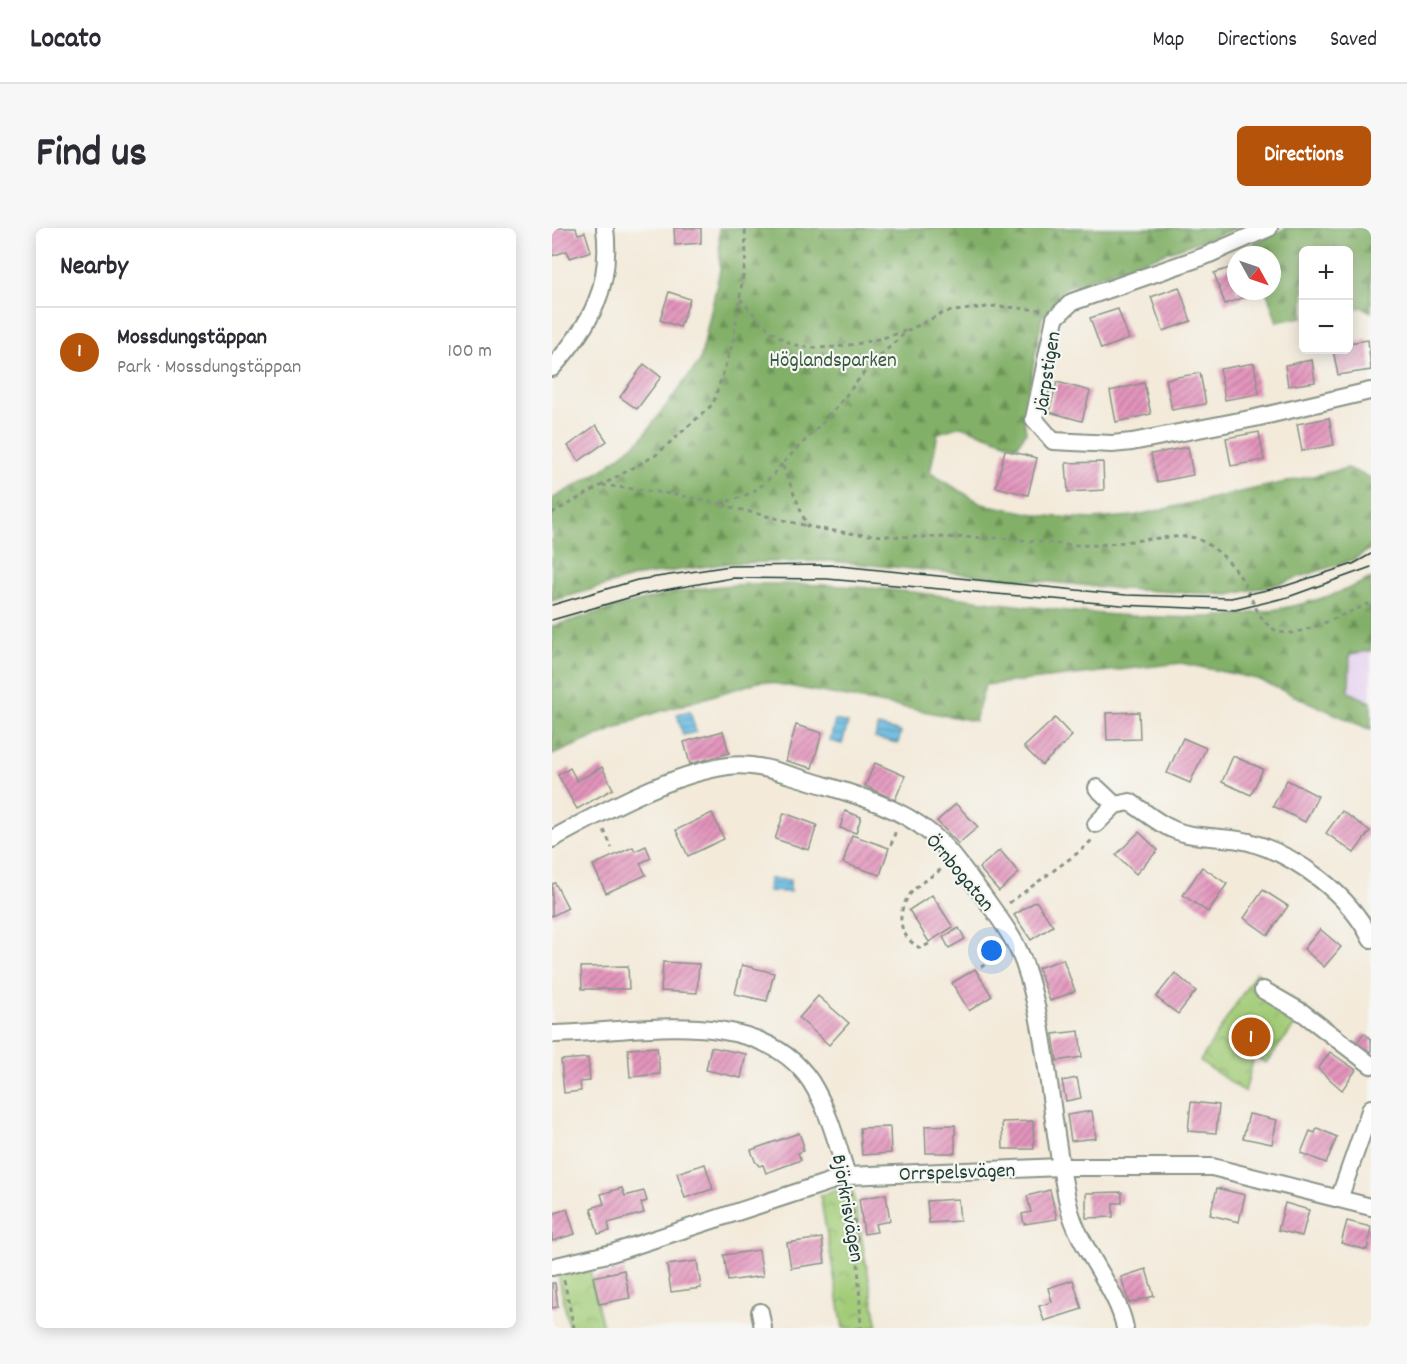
<!DOCTYPE html>
<meta charset="utf-8">
<style>
body{margin:0;font-family:Dekko,sans-serif;background:#f7f7f7;color:#2b2b33}
.controls{position:absolute;right:18px;top:18px;display:grid;overflow:hidden;border-radius:9px;box-shadow:0 3px 15px #0003}
.controls button{width:54px;height:54px;display:grid;place-items:center;padding:0;border:0;border-bottom:2px solid #e1e1e2;background:#fff;color:#2b2b33;font:30px sans-serif}
.compass{position:absolute;left:675px;top:18px;width:54px;height:54px;border-radius:50%;background:#fff;box-shadow:0 3px 15px #0003;rotate:130deg}
.you{position:absolute;left:440px;top:723px;width:21px;height:21px;margin:-15px;border:4px solid #fff;border-radius:50%;background:#1a73e8;box-shadow:0 0 0 9px #1a73e833}
.badge{display:grid;place-items:center;width:39px;height:39px;border-radius:50%;background:#b45309;color:#fff;font-size:20px;font-weight:700}
.pin{position:absolute;translate:-50% -50%;border:3px solid #fff;box-shadow:0 2px 6px #0006}
.list{margin:0;padding:0;list-style:none}
h2{display:flex;justify-content:space-between;align-items:center;height:78px;margin:0;padding:0 24px;font-size:26px}
h2 small{font-size:20px;font-weight:400;color:#7c7c81}
.list li{display:grid;grid-template-columns:39px 1fr auto;gap:18px;align-items:center;box-sizing:border-box;height:90px;padding:0 24px;border-top:2px solid #e1e1e2}
.list b{display:block;font-size:22px;white-space:nowrap}
.list p{margin:0;font-size:20px;white-space:nowrap;color:#7c7c81}
.list em{font-size:20px;font-style:normal;color:#7c7c81}
.map{position:relative;flex:none;width:819px;height:1100px;overflow:hidden;border-radius:9px}
header{display:flex;align-items:center;gap:36px;box-sizing:border-box;height:84px;padding:0 30px;background:#fff;border-bottom:2px solid #e1e1e2}
header strong{font-size:28px}
nav{display:flex;gap:33px;margin-inline-start:auto;font-size:21px}
.intro{display:flex;align-items:center;justify-content:space-between;box-sizing:border-box;height:144px;padding:0 36px}
h1{margin:0;font-size:42px}
.button{padding:15px 27px;border-radius:9px;background:#b45309;color:#fff;font-size:21px;font-weight:700}
main{display:flex;gap:36px;padding:0 36px}
aside{flex:1;background:#fff;border-radius:9px;box-shadow:0 3px 15px #0003}
.map>svg:first-child{display:block}
.built{fill:#e6d2f0}
.forest{fill:url(#forest-firs);stroke:#50764e;stroke-width:1.5}
.park{fill:url(#park-crowns);stroke:#618456;stroke-width:1.5}
.water{fill:url(#water-rules);stroke:#427b8b;stroke-width:1.5}
.building{fill:url(#building-hatch)}
.lines{fill:none;stroke-linecap:round;stroke-linejoin:round}
.street-casing{stroke:#899487;stroke-width:20}
.path{stroke:#899487;stroke-width:3;stroke-dasharray:4.5 4.5;stroke-linecap:butt}
.street{stroke:#fff;stroke-width:16}
.tram{stroke:#1f3d34;stroke-width:1.5}
.labels{text-anchor:middle;stroke-width:4.5;stroke-linejoin:round;paint-order:stroke}
.park-label{font-size:21px;fill:#395a42;stroke:#f6f6f2}
.street-label{font-size:21px;fill:#1f3d34;stroke:#f6f6f2}
</style>
<header>
<strong>Locato</strong>
<nav><a>Map</a><a>Directions</a><a>Saved</a></nav>
</header>
<div class="intro"><h1>Find us</h1><a class="button">Directions</a></div>
<main>
<aside>
<h2>Nearby<small></small></h2>
<ul class="list">
<li><span class="badge">1</span><div><b>Mossdungstäppan</b><p>Park · Mossdungstäppan</p></div><em>100 m</em></li>
</ul>
</aside>
<div class="map">
<svg width="819" height="1100" viewBox="0 0 819 1100">
<defs>
<pattern id="forest-firs" width="22" height="20" patternUnits="userSpaceOnUse" patternTransform="scale(1.5)"><rect width="22" height="20" fill="#82b068"/><path d="M5 1l3.5 6h-7zM16 11l3.5 6h-7z" fill="#6a9056"/></pattern>
<pattern id="park-crowns" width="20" height="18" patternUnits="userSpaceOnUse" patternTransform="scale(1.5)"><rect width="20" height="18" fill="#a3cc78"/><path d="M2 6a3 3 0 1 1 6 0M12 15a3 3 0 1 1 6 0" fill="none" stroke="#84a763"/></pattern>
<pattern id="water-rules" width="6" height="5" patternUnits="userSpaceOnUse" patternTransform="scale(1.5)"><rect width="6" height="5" fill="#66b9e2"/><path d="M0 2.5h6" fill="none" stroke="#5398b8"/></pattern>
<pattern id="building-hatch" width="6" height="6" patternUnits="userSpaceOnUse" patternTransform="scale(1.5)"><rect width="6" height="6" fill="#e394bc"/><path d="M-1 1l2-2M0 6l6-6M5 7l2-2" fill="none" stroke="#b77a9a"/></pattern>
</defs>
<rect width="100%" height="100%" fill="#f6f6f2"/>
<filter id="ink" filterUnits="userSpaceOnUse"><feTurbulence type="fractalNoise" baseFrequency=".0167" numOctaves="2"/><feDisplacementMap in="SourceGraphic" scale="12" xChannelSelector="R" yChannelSelector="G"/><feConvolveMatrix kernelMatrix="1 2 1 2 8 2 1 2 1" color-interpolation-filters="sRGB"/></filter>
<filter id="wash" filterUnits="userSpaceOnUse"><feTurbulence type="fractalNoise" baseFrequency=".008" numOctaves="4" result="noise"/><feDisplacementMap in="SourceGraphic" scale="24" xChannelSelector="R" yChannelSelector="G"/><feGaussianBlur stdDeviation="1.35" result="paint"/><feColorMatrix in="noise" values="0 0 0 0 0 0 0 0 0 0 0 0 0 0 0 0 0 1.4 0 .05"/><feComposite in="paint" operator="in"/></filter>
<g filter="url(#wash)">
<rect width="100%" height="100%" fill="#f3eada"/>
<path class="built" d="M819,423v51l-22,-10 1,-38z"/>
<g class="forest">
<path d="M167,0h519l-173,60 -23,30 -18,99 2,15 -9,14 -56,-20 -23,7 -8,40 52,31 63,12 48,3 40,-3 215,-48 23,10v71l-19,11 -71,23 -52,12 -106,-6 -294,-28 -99,2 -92,13 -86,25v-102l49,-28 40,-32 59,-78 20,-91z"/>
<path d="M734,0h78l7,3v81l-9,-5 -13,3 -1,-60h-44l-1,67 -26,5 -11,-31h6v-36h-18l-3,-10z"/>
<path d="M819,350v73l-21,3 -1,38 22,10v28l-114,-51 -76,-16 -196,22 -10,36 -213,-40 -117,35 -93,39v-129c59,-17 120,-37 181,-41 30,-2 61,-1 91,0 167,6 394,74 547,-7z"/>
</g>
<g class="park">
<path d="M704,744l115,87v17l-3,-9 -67,-50 -35,46 -12,-7 -9,36 -45,-31z"/>
<path d="M300,958l26,142h-35l-23,-133z"/>
<path d="M37,1039l14,61h-34l-11,-54z"/>
</g>
<g class="water">
<path d="M138,483l6,21 -13,3 -6,-21z"/>
<path d="M283,492l13,3 -6,21 -12,-3z"/>
<path d="M326,498l23,6 -3,11 -23,-5z"/>
<path d="M217,651l21,1v12l-22,-1z"/>
</g>
<g id="blocks">
<g class="building">
<path d="M0,0h24l2,6 7,-2 6,19 -21,7 -3,-7 -15,5z"/>
<path d="M122,0h27v15l-26,2z"/>
<path d="M684,38v25h10l2,5 -23,8 -11,-31z"/>
<path d="M627,59l12,34 -28,10 -12,-34z"/>
<path d="M117,64l21,7 -10,28 -20,-7z"/>
<path d="M566,81l11,30 -28,10 -11,-31z"/>
<path d="M816,112l3,30 -33,5 -5,-25h15v-7z"/>
<path d="M760,132l3,22 -27,4 -3,-21z"/>
<path d="M702,135l5,31 -34,6 -5,-31z"/>
<path d="M92,136l17,13 -24,32 -17,-12z"/>
<path d="M648,145l6,31 -34,6 -6,-31z"/>
<path d="M505,154l33,9 -8,30 -33,-9z"/>
<path d="M592,155l7,31 -35,8 -6,-31z"/>
<path d="M777,190l5,27 -32,6 -5,-27z"/>
<path d="M44,197l11,16 -28,20 -11,-15z"/>
<path d="M707,204l5,28 -33,6 -5,-28z"/>
<path d="M636,219l5,28 -36,7 -6,-28z"/>
<path d="M453,222l32,8 -9,37 -32,-8z"/>
<path d="M551,234l1,28 -36,2 -2,-29z"/>
<path d="M587,484l1,27 -33,1 -1,-27z"/>
<path d="M503,490l17,18 -30,29 -18,-18z"/>
<path d="M244,497l26,8 -10,35 -26,-7z"/>
<path d="M171,503l6,22 -39,11 -6,-22z"/>
<path d="M631,510l23,10 -16,35 -23,-10z"/>
<path d="M681,528l30,13 -12,26 -29,-13z"/>
<path d="M323,535l30,13 -10,24 -30,-14z"/>
<path d="M50,539l11,22 -36,20 -19,-34 12,-7 7,13z"/>
<path d="M735,552l31,16 -13,26 -32,-16z"/>
<path d="M404,576l22,23 -20,17 -21,-23z"/>
<path d="M293,583l16,6 -5,16 -16,-5z"/>
<path d="M790,583l28,20 -16,22 -28,-20z"/>
<path d="M160,585l12,26 -36,17 -12,-26z"/>
<path d="M232,585l33,12 -8,25 -34,-11z"/>
<path d="M587,604l19,18 -22,24 -20,-19z"/>
<path d="M300,607l37,13 -9,27 -37,-12z"/>
<path d="M94,618l5,12 -11,5 6,12 -40,18 -13,-28 40,-18 2,4z"/>
<path d="M448,622l19,23 -20,18 -20,-23z"/>
<path d="M650,639l25,17 -19,28 -25,-17z"/>
<path d="M3,655l13,25 -16,8v-32z"/>
<path d="M711,662l25,16 -20,29 -24,-17z"/>
<path d="M380,667l21,32 -24,15 -20,-32z"/>
<path d="M484,673l17,25 -22,14 -17,-25z"/>
<path d="M407,700l6,11 -16,9 -6,-11z"/>
<path d="M768,701l21,18 -17,20 -20,-18z"/>
<path d="M511,731l12,32 -25,10 -12,-33z"/>
<path d="M111,734l36,2 -2,29 -36,-2z"/>
<path d="M190,737l32,8 -7,28 -32,-7z"/>
<path d="M76,738l1,23h-47l-1,-22z"/>
<path d="M423,741l17,27 -23,15 -17,-28z"/>
<path d="M623,745l21,18 -18,23 -22,-17z"/>
<path d="M266,768l31,27 -20,22 -30,-27z"/>
<path d="M527,803l3,26 -25,4 -4,-27z"/>
<path d="M812,805l7,6v18l-16,-12z"/>
<path d="M105,819l3,27 -30,3 -2,-28z"/>
<path d="M159,819l35,7 -5,24 -35,-8z"/>
<path d="M778,824l26,18 -14,20 -24,-21z"/>
<path d="M36,830l2,23 -10,1 1,9 -17,2 -3,-33z"/>
<path d="M525,850l4,20 -15,3 -4,-20z"/>
<path d="M639,874l28,3 -3,28 -28,-2z"/>
<path d="M540,883l4,27 -25,3 -4,-26z"/>
<path d="M697,886l28,6 -5,24 -29,-6z"/>
<path d="M481,893l1,28h-31l-1,-27z"/>
<path d="M403,897v28h-29l-1,-27z"/>
<path d="M338,899l1,26 -29,2 -2,-27z"/>
<path d="M765,900l20,9 -11,26 -25,-10 9,-22 5,2z"/>
<path d="M247,905l4,11v7l-5,2 3,7 -35,13 -3,-8 -4,1 -4,-5 -4,-11z"/>
<path d="M153,936l8,25 -28,9 -8,-25z"/>
<path d="M70,960l3,8 19,-5 3,10 -6,2 3,10 -36,10 2,8 -12,3 -7,-26 13,-4 -3,-10z"/>
<path d="M665,960l28,7 -6,27 -29,-7z"/>
<path d="M498,962l7,29 -33,5 -2,-10 9,-2 -4,-16z"/>
<path d="M570,964v11h-9v14l-27,1v-25z"/>
<path d="M334,966l4,27 -15,3 2,8 -13,2 -5,-35z"/>
<path d="M406,971l2,22 -31,2 -2,-22z"/>
<path d="M733,975l24,7 -7,26 -24,-6z"/>
<path d="M15,981l8,25 -23,7v-27z"/>
<path d="M795,993l24,6 -4,23 -26,-7z"/>
<path d="M270,1010l3,25 -34,5 -4,-25z"/>
<path d="M207,1022l4,26 -35,5 -4,-26z"/>
<path d="M145,1033l4,27 -30,4 -4,-27z"/>
<path d="M594,1041l8,27 -25,7 -8,-26z"/>
<path d="M72,1042l6,28 -31,6 -6,-27z"/>
<path d="M521,1052l9,29 -38,12 -5,-15 13,-4 -4,-14z"/>
<path d="M0,1055h3l3,24 -6,1z"/>
</g>
</g>
</g>
<g filter="url(#ink)">
<use href="#blocks" fill-opacity="0" stroke="#899487" stroke-width="1.5"/>
<g class="lines">
<g class="street-casing">
<g id="street">
<path d="M717,0l-64,28 -133,46 -17,16 -21,101 19,22 59,3 20,-2 123,-24 115,-27"/>
<path d="M0,140c39,-44 60,-80 53,-140"/>
<path d="M545,560l18,17"/>
<path d="M544,596l19,-19 15,-3c14,9 27,21 42,27 24,11 51,6 77,13 47,13 100,52 122,97"/>
<path d="M0,611c50,-27 118,-65 176,-73 26,-4 54,7 79,14 41,13 88,24 122,52 21,17 37,41 53,62 15,21 33,44 42,69 26,74 26,166 45,244 9,40 49,82 56,121"/>
<path d="M711,762l40,23 68,52"/>
<path d="M0,806c79,-1 207,-32 259,48 18,29 26,61 36,94"/>
<path d="M787,971l32,-91"/>
<path d="M0,1039l60,-14 235,-77 213,-9h152l159,40"/>
<path d="M208,1084l3,16"/>
</g>
</g>
<g class="path">
<path d="M188,71c14,15 29,34 48,43 27,14 89,-1 117,-11"/>
<path d="M489,82l-45,-4 -51,6 -38,19 -36,33 -39,49 -50,51 25,62c62,14 126,10 189,12 33,1 67,9 100,7 21,-1 83,-12 99,-7 16,6 32,20 42,34 15,19 21,63 53,61 19,-1 62,-23 81,-30"/>
<path d="M230,236c-21,26 -31,31 -64,40l89,22"/>
<path d="M50,257l77,10 39,9"/>
<path d="M0,285l104,-58 57,-51 20,-62 13,-86 -1,-28"/>
<path d="M52,602l8,18"/>
<path d="M339,617l5,-15"/>
<path d="M457,675l70,-51 13,-12"/>
<path d="M377,716l-9,4c-22,-12 -25,-35 -9,-55 8,-10 21,-17 31,-24"/>
<path d="M429,739l22,-13"/>
<path d="M298,964l7,47 4,89"/>
<path d="M12,1052l10,48"/>
</g>
<use href="#street" class="street"/>
<g class="tram">
<path d="M0,377l85,-25 93,-14 100,-1 296,30 105,3 54,-12 68,-22 18,-10"/>
<path d="M0,392l90,-26 90,-16 95,1 294,26 114,5 53,-13 83,-30"/>
</g>
</g>
</g>
<g class="labels">
<g class="park-label">
<text x="281" y="138">Höglandsparken</text>
</g>
<g class="street-label">
<text transform="translate(494 145) rotate(-81)" y="7">Järpstigen</text>
<text transform="translate(409 644) rotate(50)" y="7">Örnbogatan</text>
<text transform="translate(405 943) rotate(-2)" y="7">Orrspelsvägen</text>
<text transform="translate(297 980) rotate(80)" y="7">Björkrisvägen</text>
</g>
</g>
</svg>
<div class="controls">
<button>+</button>
<button>−</button>
</div>
<svg class="compass" viewBox="-18 -18 36 36"><path d="M0-13l5 13h-10z" fill="#e53935"/><path d="M0 13l5-13h-10z" fill="#7c7c81"/></svg>
<div class="you"></div>
<div class="pin badge" style="left:699px;top:809px">1</div>
</div>
</main>
